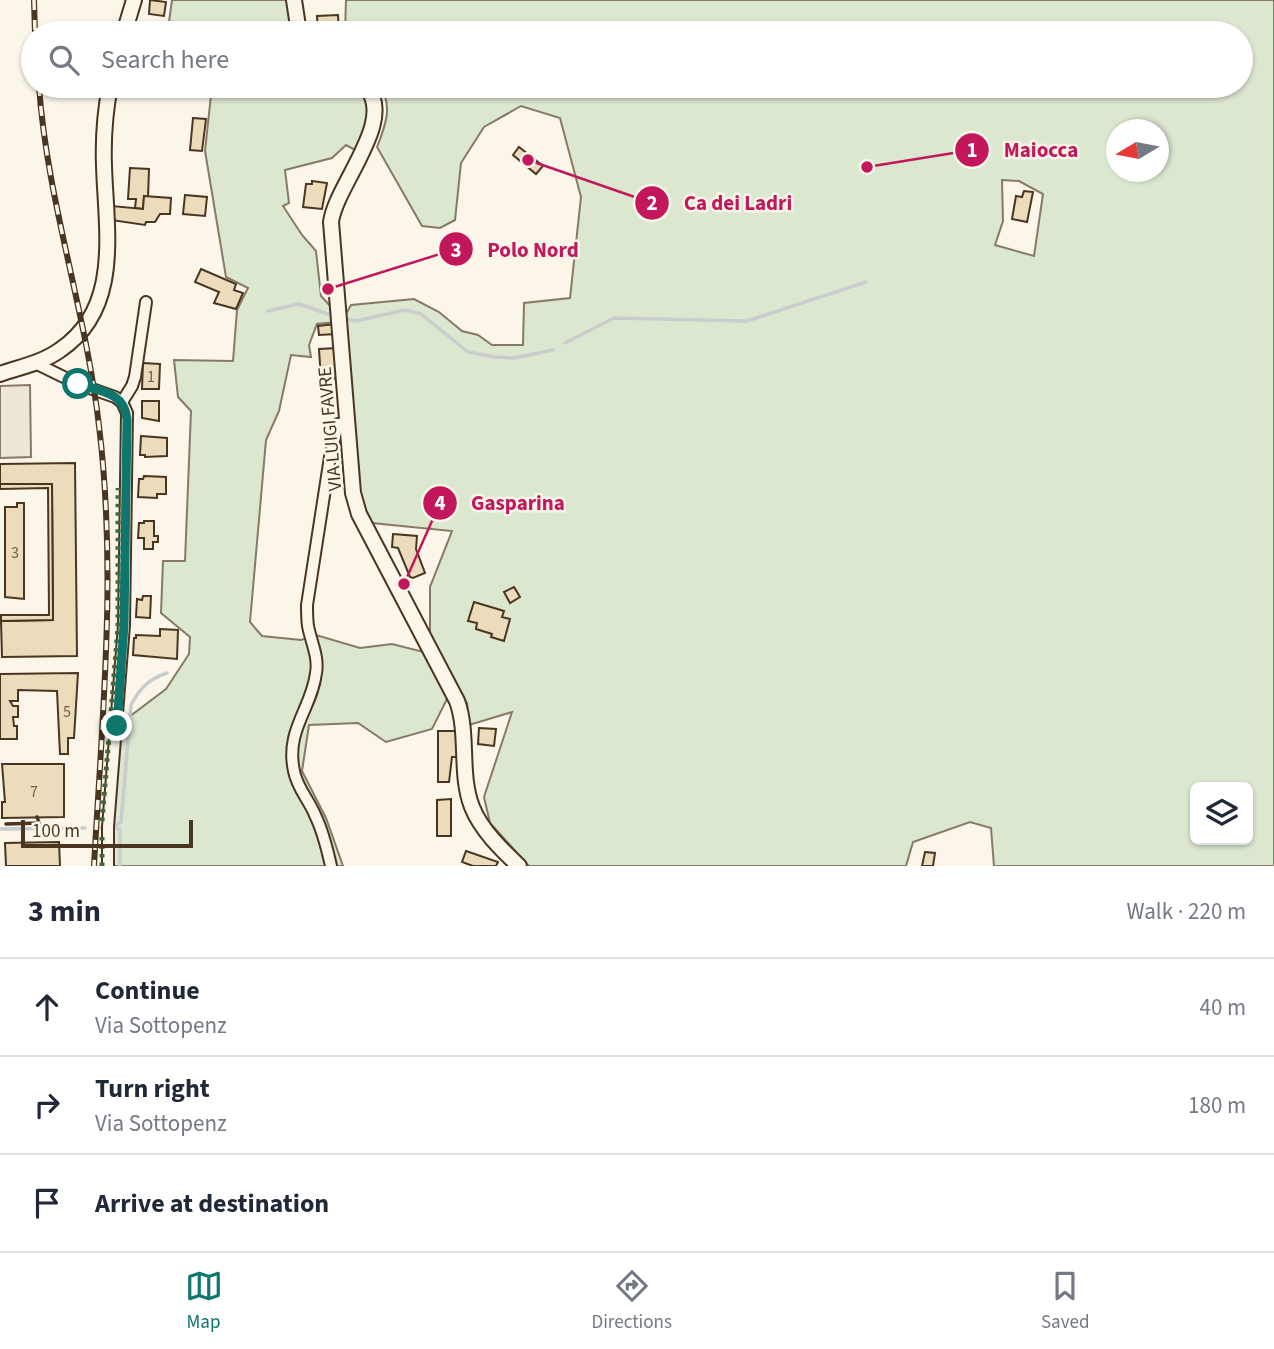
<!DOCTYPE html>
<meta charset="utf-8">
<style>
body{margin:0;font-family:"Source Sans 3",sans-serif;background:#f6f6f7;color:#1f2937}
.controls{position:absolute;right:21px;bottom:21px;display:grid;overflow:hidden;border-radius:10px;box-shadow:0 2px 5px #0004}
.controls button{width:63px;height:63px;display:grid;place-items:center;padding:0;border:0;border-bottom:2px solid #e0e1e3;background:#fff;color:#1f2937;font:35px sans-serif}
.compass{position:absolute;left:1106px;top:119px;width:63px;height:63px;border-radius:50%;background:#fff;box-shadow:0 2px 5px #0004;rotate:260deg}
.scale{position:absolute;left:21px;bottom:18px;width:172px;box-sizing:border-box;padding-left:7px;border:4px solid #4a3520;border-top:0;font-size:19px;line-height:24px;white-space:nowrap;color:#4a3520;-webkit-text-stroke:5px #fbf6e9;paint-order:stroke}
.stop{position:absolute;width:21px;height:21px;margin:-16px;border:5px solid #0f766e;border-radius:50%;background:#fff}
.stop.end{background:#0f766e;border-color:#fff;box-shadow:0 2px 7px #0008}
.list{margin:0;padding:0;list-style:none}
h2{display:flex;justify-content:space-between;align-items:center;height:91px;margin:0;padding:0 28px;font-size:30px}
h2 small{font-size:23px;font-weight:400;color:#747a83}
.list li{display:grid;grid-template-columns:46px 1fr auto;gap:21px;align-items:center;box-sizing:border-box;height:98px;padding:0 28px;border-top:2px solid #e0e1e3}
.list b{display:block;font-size:26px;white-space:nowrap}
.list p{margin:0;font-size:23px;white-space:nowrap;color:#747a83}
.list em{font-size:23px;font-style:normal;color:#747a83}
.icon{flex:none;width:38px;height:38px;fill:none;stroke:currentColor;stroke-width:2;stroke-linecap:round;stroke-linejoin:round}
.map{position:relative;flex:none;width:1274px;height:866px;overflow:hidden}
.search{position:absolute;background:#fff;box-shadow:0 2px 5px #0004;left:21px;right:21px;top:21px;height:77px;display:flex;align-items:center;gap:18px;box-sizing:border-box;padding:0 24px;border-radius:38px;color:#747a83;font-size:26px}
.sheet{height:385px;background:#fff}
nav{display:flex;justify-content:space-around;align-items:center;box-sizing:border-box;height:98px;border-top:2px solid #e0e1e3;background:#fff;font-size:19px;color:#747a83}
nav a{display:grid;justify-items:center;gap:4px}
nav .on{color:#0f766e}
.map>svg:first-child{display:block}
.green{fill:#dce7d0;stroke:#887966;stroke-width:2;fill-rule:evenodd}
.parking{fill:#ede7d9;stroke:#887966;stroke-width:2}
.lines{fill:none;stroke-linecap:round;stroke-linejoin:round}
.stream{stroke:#c9cecd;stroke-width:3.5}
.building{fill:#ecdcbc;stroke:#4a3520;stroke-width:2}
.street-casing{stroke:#4a3520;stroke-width:14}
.secondary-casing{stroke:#4a3520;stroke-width:18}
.street{stroke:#fbf6e9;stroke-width:10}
.secondary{stroke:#fbf6e9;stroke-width:14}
.rail-casing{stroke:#4a3520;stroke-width:6}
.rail{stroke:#fbf6e9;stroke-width:3.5;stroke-dasharray:10;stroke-linecap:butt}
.hedge{stroke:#436837;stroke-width:5;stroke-dasharray:3.5 5;stroke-linecap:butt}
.wall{stroke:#4a3520;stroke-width:3.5}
.route{stroke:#0f766e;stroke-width:9}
.labels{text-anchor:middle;stroke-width:5;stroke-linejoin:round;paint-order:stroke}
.number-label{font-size:16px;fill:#725f47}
.street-label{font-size:19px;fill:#4a3520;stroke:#fbf6e9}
.leader{fill:none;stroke:#c2185b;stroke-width:2.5}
.callout-dot{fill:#c2185b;stroke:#fbf6e9;stroke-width:2.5}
.mark-label{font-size:21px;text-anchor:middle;font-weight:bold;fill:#fff}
.callout-label{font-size:21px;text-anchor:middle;font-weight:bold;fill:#c2185b;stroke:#fbf6e9;stroke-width:5;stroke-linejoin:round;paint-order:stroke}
</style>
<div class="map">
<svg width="1274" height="866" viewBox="0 0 1274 866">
<rect width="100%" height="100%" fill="#fbf6e9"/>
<g class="green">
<path d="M172,0h118l4,33h-158l2,-9 30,5z"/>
<path d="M346,0h928v866h-280l-3,-38 -21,-6 -57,20 -7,24h-377l-39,-43 -6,-26 28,-85 -43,13 -2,-22 -37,-66v-50l22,-56 -80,-8 -11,-23 -10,-95 -5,-91 5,-9 63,-6 25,13 23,19 16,4 14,10h31l1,-42 46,-5 11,-101 -21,-79 -39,-12 -37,21 -23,36 -6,57 -15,8 -18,-2 -45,-79c8,-20 17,-43 2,-61h862v-53h-896zM1116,130h42v42h-42zM1002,180l17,1 24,13 -9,62 -39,-11 8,-24zM1195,787h53v53h-53z"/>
<path d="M187,86h167c25,17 11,41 3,65l-11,-6 -14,13 -47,12 4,33 -6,3 19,29 14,16 5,45 13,14 2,12 -19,2 -8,21 2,12 -20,-2 -12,56 -13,29 -16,182 12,14 39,4 15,-5 44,13 32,-4 32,8 24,45 -16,32 -46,13 -28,-19 -49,2 -7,46 24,47 17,48h-235l9,-140 49,-37 23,-35 1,-17 -29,-24 2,-52h22l6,-150 -13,-14 -4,-37 59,1 4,-51 11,-22 -22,-11 -21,-126 6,-56z"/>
</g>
<path class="parking" d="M30,385l1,72 -31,1v-72z"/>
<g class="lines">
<g class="stream">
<path d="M268,311l31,-7 35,12"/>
<path d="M341,318l15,3 49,-11 16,4 47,38 27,5 19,1 39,-8"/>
<path d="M565,343l49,-25 133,3 119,-39"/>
<path d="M113,827l8,-5 10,-117c9,-17 18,-26 36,-32"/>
<path d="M101,828h2"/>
<path d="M117,828l3,2v36"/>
<path d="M0,829l85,-1"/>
</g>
</g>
<g class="building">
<path d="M150,0l16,2 -2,14 -15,-2z"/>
<path d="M338,15l1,18h-21l-1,-17z"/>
<path d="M193,118l13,1 -4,32 -12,-1z"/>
<path d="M519,147l24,19 -7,8 -23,-19z"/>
<path d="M130,168l19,1 -1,28 -4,-1 -1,13 -8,-1 1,-9h-8z"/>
<path d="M312,181l15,2 -5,26 -19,-2 3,-23h6z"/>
<path d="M1024,191l9,1 -6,30 -15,-3 4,-23 6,1z"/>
<path d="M185,195l22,2 -2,19 -22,-2z"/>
<path d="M144,196l27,2 -1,16h-10l-5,8h-9l-1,3 -34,-5 1,-14 31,3z"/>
<path d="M201,269l35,15 -2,6 9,3 -7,16 -22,-6 5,-11 -24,-10z"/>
<path d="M335,324l1,10 -17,1 -1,-9z"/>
<path d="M337,348l2,30 -18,2 -2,-31z"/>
<path d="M143,363l17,1 -1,25h-17z"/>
<path d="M142,401h17v20l-17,-3z"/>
<path d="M141,436l26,2v18l-22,1v-2h-5z"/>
<path d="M75,463l2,193 -75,1 -1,-36 52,-1 -1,-136h-52v-20z"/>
<path d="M144,476l22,1v17h-9v4l-19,-1 1,-18h4z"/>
<path d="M0,484h52l1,136 -52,1v-6h48l-1,-127 -48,1z"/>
<path d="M17,503h7v96l-19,-2v-90h12z"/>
<path d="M144,521h10v15h4v6h-5v7h-9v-11h-6l1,-15h5z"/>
<path d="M393,534l24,2 -1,13 9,24 -12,5 -3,-1 -12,-29 -6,-1z"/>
<path d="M514,587l6,10 -10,6 -6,-11z"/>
<path d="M143,596h8l-1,22 -14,-1 1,-18 5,1z"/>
<path d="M474,602l30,9 -2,6 8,2 -6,22 -13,-4 1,-3 -16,-5 1,-6 -9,-2z"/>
<path d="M160,629l18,1 -1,29 -44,-4 1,-17h2v-3l24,1z"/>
<path d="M78,673l-4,65h-6v16h-8l-3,-63 -39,-1v11h-8l3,5h5v11h-5l1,9h3v13h-17v-65z"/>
<path d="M479,728l17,1 -2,17 -16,-2z"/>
<path d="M438,731h20v26h-6l-3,25h-11z"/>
<path d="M2,764h62v53l-62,1v-16h3z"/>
<path d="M451,799v37h-14v-36z"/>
<path d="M59,842l1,24h-54l-1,-23z"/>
<path d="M466,851l32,11 -2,4h-23l-11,-4z"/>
<path d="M925,852l10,1 -2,13h-11z"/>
</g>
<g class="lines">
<g class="street-casing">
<g id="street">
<path d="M35,363l43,21 37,13 7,5 5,11 -3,212 -16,202v39"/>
<path d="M122,402l10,-16 3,-9 11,-75"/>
<path d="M331,866c-4,-18 -8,-35 -16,-51 -6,-15 -18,-27 -21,-44 -9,-41 18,-63 22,-98 3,-16 -5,-31 -8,-47 -1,-7 -1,-14 -1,-21l23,-148 8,-33 9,-1"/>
</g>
</g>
<g class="secondary-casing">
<g id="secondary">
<path d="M294,0l5,33"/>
<path d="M124,33l10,-33"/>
<path d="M365,86c33,33 -29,98 -34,136l22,271 6,21 98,187c12,33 2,73 15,106 9,23 30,43 47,59"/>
<path d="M0,374c20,-7 42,-11 60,-24 62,-42 46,-119 44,-184 -1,-27 1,-54 6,-80"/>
</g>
</g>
<use href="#street" class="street"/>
<use href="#secondary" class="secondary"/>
<g class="rail-casing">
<g id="rail">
<path d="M34,0l1,33"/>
<path d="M39,86c8,115 47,225 60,340 18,146 3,293 -5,440"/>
</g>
</g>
<use href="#rail" class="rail"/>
<g class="hedge">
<path d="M102,821l16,-194v-139"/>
<path d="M102,866v-32"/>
</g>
<path class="wall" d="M6,824l33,-1 -2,-6"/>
</g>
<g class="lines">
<path class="route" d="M78,384c23,7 46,8 49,35l-3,206 -7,101"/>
</g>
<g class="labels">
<g class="number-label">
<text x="151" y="382">1</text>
<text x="15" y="558">3</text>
<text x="67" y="717">5</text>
<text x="34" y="797">7</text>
</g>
<g class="street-label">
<text transform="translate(329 429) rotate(-95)" y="7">VIA LUIGI FAVRE</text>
</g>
</g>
<path class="leader" d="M867 167L972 150M528 160L652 203M328 289L456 249M404 584L440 503"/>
<g class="callout-dot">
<circle cx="867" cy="167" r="7"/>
<circle cx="528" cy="160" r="7"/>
<circle cx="328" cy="289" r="7"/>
<circle cx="404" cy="584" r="7"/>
<circle cx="972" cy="150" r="18"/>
<circle cx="652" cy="203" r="18"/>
<circle cx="456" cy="249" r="18"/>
<circle cx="440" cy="503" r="18"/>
</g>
<g class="mark-label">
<text x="972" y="157">1</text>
<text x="652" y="210">2</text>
<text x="456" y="257">3</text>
<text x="440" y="510">4</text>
</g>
<g class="callout-label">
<text x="1041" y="157">Maiocca</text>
<text x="738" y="210">Ca dei Ladri</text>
<text x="533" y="257">Polo Nord</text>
<text x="518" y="510">Gasparina</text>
</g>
</svg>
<div class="controls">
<button><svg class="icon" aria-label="layers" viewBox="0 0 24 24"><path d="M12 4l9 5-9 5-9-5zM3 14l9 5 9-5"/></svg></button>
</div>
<svg class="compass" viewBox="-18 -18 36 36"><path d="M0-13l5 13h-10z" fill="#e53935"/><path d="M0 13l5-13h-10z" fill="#747a83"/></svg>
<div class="scale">100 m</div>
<div class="stop" style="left:78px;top:384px"></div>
<div class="stop end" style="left:117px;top:726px"></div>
<div class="search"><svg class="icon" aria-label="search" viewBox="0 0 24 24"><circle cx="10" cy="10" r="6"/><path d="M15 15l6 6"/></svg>Search here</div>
</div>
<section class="sheet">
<h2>3 min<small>Walk · 220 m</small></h2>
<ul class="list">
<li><svg class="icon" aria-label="ahead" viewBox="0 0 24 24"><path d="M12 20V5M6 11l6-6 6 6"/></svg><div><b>Continue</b><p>Via Sottopenz</p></div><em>40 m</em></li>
<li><svg class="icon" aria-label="right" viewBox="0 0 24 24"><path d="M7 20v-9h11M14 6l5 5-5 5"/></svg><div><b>Turn right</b><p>Via Sottopenz</p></div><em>180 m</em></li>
<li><svg class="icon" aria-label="arrive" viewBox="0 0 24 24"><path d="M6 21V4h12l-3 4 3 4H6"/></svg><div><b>Arrive at destination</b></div></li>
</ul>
</section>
<nav>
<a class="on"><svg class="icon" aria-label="map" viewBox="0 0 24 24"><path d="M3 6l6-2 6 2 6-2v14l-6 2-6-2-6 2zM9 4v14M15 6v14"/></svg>Map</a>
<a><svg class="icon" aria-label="directions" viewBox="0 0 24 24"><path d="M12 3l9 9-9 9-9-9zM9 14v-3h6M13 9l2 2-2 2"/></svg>Directions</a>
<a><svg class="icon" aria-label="saved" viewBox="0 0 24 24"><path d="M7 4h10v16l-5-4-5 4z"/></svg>Saved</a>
</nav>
